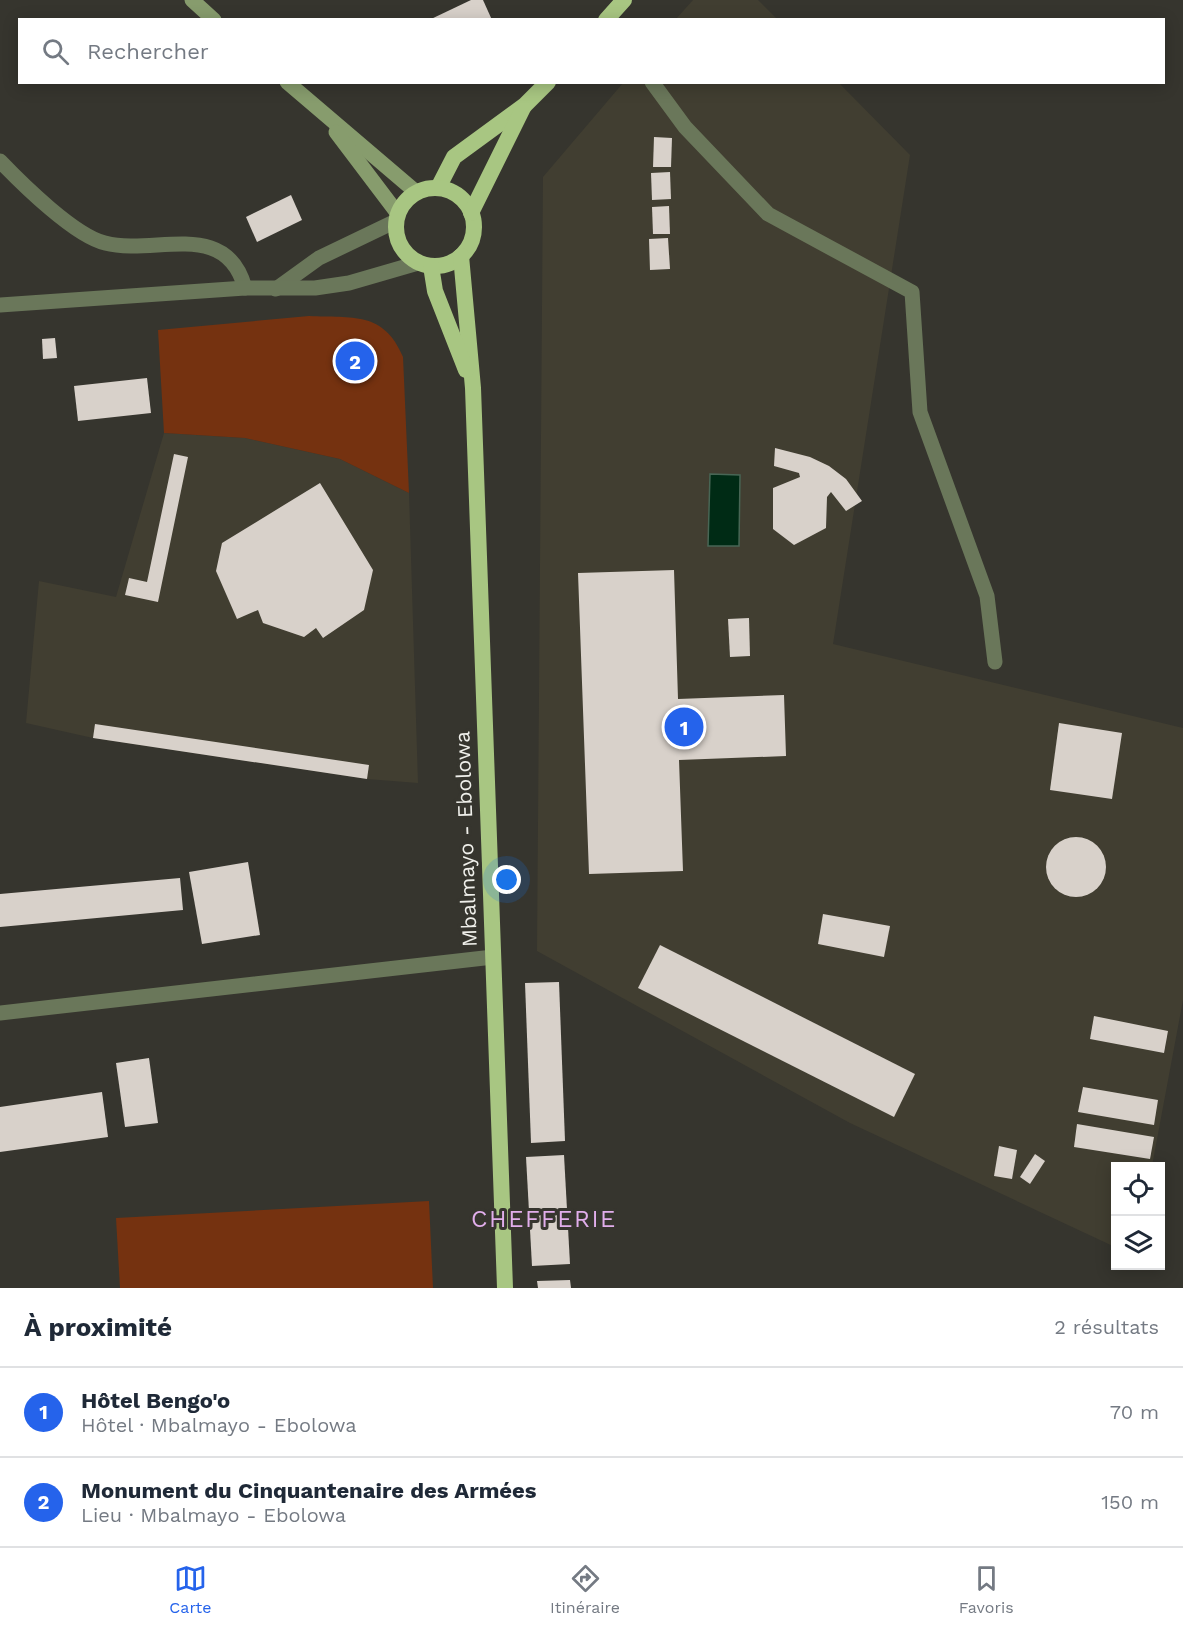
<!DOCTYPE html>
<html lang="fr">
<meta charset="utf-8">
<style>
body{margin:0;font-family:"Work Sans",sans-serif;background:#f6f6f7;color:#1f2937}
.controls{position:absolute;right:18px;bottom:18px;display:grid;overflow:hidden;border-radius:0px;box-shadow:0 3px 15px #0003}
.controls button{width:54px;height:54px;display:grid;place-items:center;padding:0;border:0;border-bottom:2px solid #e0e1e3;background:#fff;color:#1f2937;font:30px sans-serif}
.you{position:absolute;left:507px;top:880px;width:21px;height:21px;margin:-15px;border:4px solid #fff;border-radius:50%;background:#1a73e8;box-shadow:0 0 0 9px #1a73e833}
.badge{display:grid;place-items:center;width:39px;height:39px;border-radius:50%;background:#2563eb;color:#fff;font-size:20px;font-weight:700}
.pin{position:absolute;translate:-50% -50%;border:3px solid #fff;box-shadow:0 2px 6px #0006}
.list{margin:0;padding:0;list-style:none}
h2{display:flex;justify-content:space-between;align-items:center;height:78px;margin:0;padding:0 24px;font-size:26px}
h2 small{font-size:20px;font-weight:400;color:#747a83}
.list li{display:grid;grid-template-columns:39px 1fr auto;gap:18px;align-items:center;box-sizing:border-box;height:90px;padding:0 24px;border-top:2px solid #e0e1e3}
.list b{display:block;font-size:22px;white-space:nowrap}
.list p{margin:0;font-size:20px;white-space:nowrap;color:#747a83}
.list em{font-size:20px;font-style:normal;color:#747a83}
.icon{flex:none;width:33px;height:33px;fill:none;stroke:currentColor;stroke-width:2;stroke-linecap:round;stroke-linejoin:round}
.map{position:relative;flex:none;width:1183px;height:1288px;overflow:hidden}
.search{position:absolute;background:#fff;box-shadow:0 3px 15px #0003;left:18px;right:18px;top:18px;height:66px;display:flex;align-items:center;gap:15px;box-sizing:border-box;padding:0 21px;border-radius:0px;color:#747a83;font-size:22px}
.sheet{height:258px;background:#fff}
nav{display:flex;justify-content:space-around;align-items:center;box-sizing:border-box;height:84px;border-top:2px solid #e0e1e3;background:#fff;font-size:16px;color:#747a83}
nav a{display:grid;justify-items:center;gap:3px}
nav .on{color:#2563eb}
.map>svg:first-child{display:block}
.built{fill:#413e31}
.green{fill:#753210}
.water{fill:#002b15;stroke:#486655;stroke-width:1.5}
.building{fill:#d8d1ca}
.lines{fill:none;stroke-linecap:round;stroke-linejoin:round}
.minor{stroke:#6a775a;stroke-width:15}
.tertiary{stroke:#6a775a;stroke-width:15}
.secondary{stroke:#879c6d;stroke-width:15}
.trunk{stroke:#a8c682;stroke-width:16}
.labels{text-anchor:middle;stroke-width:6;stroke-linejoin:round;paint-order:stroke}
.street-label{font-size:21px;fill:#efefea;stroke:#36352e}
.quarter-label{font-size:24px;letter-spacing:1.5px;fill:#e1aeeb;stroke:#36352e}
</style>
<div class="map">
<svg width="1183" height="1288" viewBox="0 0 1183 1288">
<rect width="100%" height="100%" fill="#36352e"/>
<g class="built">
<path d="M693,0h65l19,19h-101z"/>
<path d="M623,83h216l71,72 -77,489 350,84v272l-31,166h-36l-1,81 -265,-124 -313,-172 6,-774z"/>
<path d="M164,433l81,5 95,21 69,34 9,290 -51,-4 -274,-41 -67,-15 13,-142 77,16z"/>
</g>
<g class="green">
<path d="M309,316c43,2 75,-5 94,41l6,136 -69,-34 -95,-21 -81,-5 -6,-103z"/>
<path d="M429,1201l4,87h-313l-4,-70z"/>
</g>
<path class="water" d="M710,474l30,1 -1,71h-31z"/>
<g class="building">
<path d="M471,0h12l9,20h-63z"/>
<path d="M654,137l18,1 -1,29h-18z"/>
<path d="M670,172l1,27 -19,1 -1,-27z"/>
<path d="M291,195l11,25 -45,22 -11,-25z"/>
<path d="M669,206l1,28h-17l-1,-27z"/>
<path d="M668,238l2,31 -20,1 -1,-31z"/>
<path d="M55,338l2,20 -14,1 -1,-20z"/>
<path d="M147,378l4,35 -73,8 -4,-35z"/>
<path d="M775,448l35,9 19,9 17,13 16,22 -16,10 -15,-19 -4,5 -1,31 -32,17 -21,-16v-41l27,-11 -1,-4 -25,-7z"/>
<path d="M174,454l14,3 -30,145 -33,-7 4,-17 18,4z"/>
<path d="M320,483l53,87 -9,40 -41,28 -7,-10 -12,9 -41,-14 -5,-13 -21,9 -21,-48 6,-28z"/>
<path d="M674,570l4,129 106,-4 2,61 -107,4 4,111 -94,3 -11,-301z"/>
<path d="M749,618l1,38 -20,1 -2,-38z"/>
<path d="M1059,723l63,10 -10,66 -62,-9z"/>
<path d="M95,724l274,41 -2,14 -274,-41z"/>
<circle cx="1076" cy="867" r="30"/>
<path d="M248,862l12,73 -58,9 -13,-72z"/>
<path d="M180,878l3,32 -183,17v-33z"/>
<path d="M823,914l67,12 -6,31 -66,-13z"/>
<path d="M660,945l255,129 -21,43 -256,-129z"/>
<path d="M559,982l6,159 -34,2 -6,-160z"/>
<path d="M1094,1016l74,15 -4,22 -74,-14z"/>
<path d="M149,1058l9,65 -33,4 -9,-64z"/>
<path d="M1083,1087l75,13 -4,25 -76,-13z"/>
<path d="M102,1092l6,45 -108,15v-45z"/>
<path d="M1077,1124l77,13 -4,22 -76,-12z"/>
<path d="M999,1146l18,4 -5,29 -18,-3z"/>
<path d="M1035,1154l10,7 -15,23 -10,-7z"/>
<path d="M564,1155l6,109 -38,2 -6,-109z"/>
<path d="M570,1280l1,8h-33l-1,-7z"/>
</g>
<g class="lines">
<g class="minor">
<path d="M652,82l33,45 83,87 144,78 8,120 67,184 8,66"/>
<path d="M0,161c23,24 75,75 105,82 50,13 121,-25 140,45"/>
<path d="M0,1013l493,-56"/>
</g>
<g class="tertiary">
<path d="M276,289l43,-31 77,-37"/>
<path d="M0,305l245,-17h70l34,-5 69,-20"/>
</g>
<g class="secondary">
<path d="M192,0l22,20"/>
<path d="M287,82l129,110"/>
<path d="M336,132l62,82"/>
</g>
<g class="trunk">
<path d="M606,20l18,-20"/>
<path d="M438,188l16,-31 71,-52 23,-23"/>
<circle cx="435" cy="227" r="39"/>
<path d="M471,213l52,-105"/>
<path d="M461,256l12,132 32,900"/>
<path d="M431,266l4,25 31,79"/>
</g>
</g>
<g class="labels">
<g class="street-label">
<text transform="translate(466 839) rotate(-92)" y="7">Mbalmayo - Ebolowa</text>
</g>
<g class="quarter-label">
<text x="544" y="1227">CHEFFERIE</text>
</g>
</g>
</svg>
<div class="controls">
<button><svg class="icon" aria-label="locate" viewBox="0 0 24 24"><circle cx="12" cy="12" r="6"/><path d="M12 2v4M12 18v4M2 12h4M18 12h4"/></svg></button>
<button><svg class="icon" aria-label="layers" viewBox="0 0 24 24"><path d="M12 4l9 5-9 5-9-5zM3 14l9 5 9-5"/></svg></button>
</div>
<div class="you"></div>
<div class="pin badge" style="left:684px;top:727px">1</div>
<div class="pin badge" style="left:355px;top:361px">2</div>
<div class="search"><svg class="icon" aria-label="search" viewBox="0 0 24 24"><circle cx="10" cy="10" r="6"/><path d="M15 15l6 6"/></svg>Rechercher</div>
</div>
<section class="sheet">
<h2>À proximité<small>2 résultats</small></h2>
<ul class="list">
<li><span class="badge">1</span><div><b>Hôtel Bengo'o</b><p>Hôtel · Mbalmayo - Ebolowa</p></div><em>70 m</em></li>
<li><span class="badge">2</span><div><b>Monument du Cinquantenaire des Armées</b><p>Lieu · Mbalmayo - Ebolowa</p></div><em>150 m</em></li>
</ul>
</section>
<nav>
<a class="on"><svg class="icon" aria-label="map" viewBox="0 0 24 24"><path d="M3 6l6-2 6 2 6-2v14l-6 2-6-2-6 2zM9 4v14M15 6v14"/></svg>Carte</a>
<a><svg class="icon" aria-label="directions" viewBox="0 0 24 24"><path d="M12 3l9 9-9 9-9-9zM9 14v-3h6M13 9l2 2-2 2"/></svg>Itinéraire</a>
<a><svg class="icon" aria-label="saved" viewBox="0 0 24 24"><path d="M7 4h10v16l-5-4-5 4z"/></svg>Favoris</a>
</nav>
